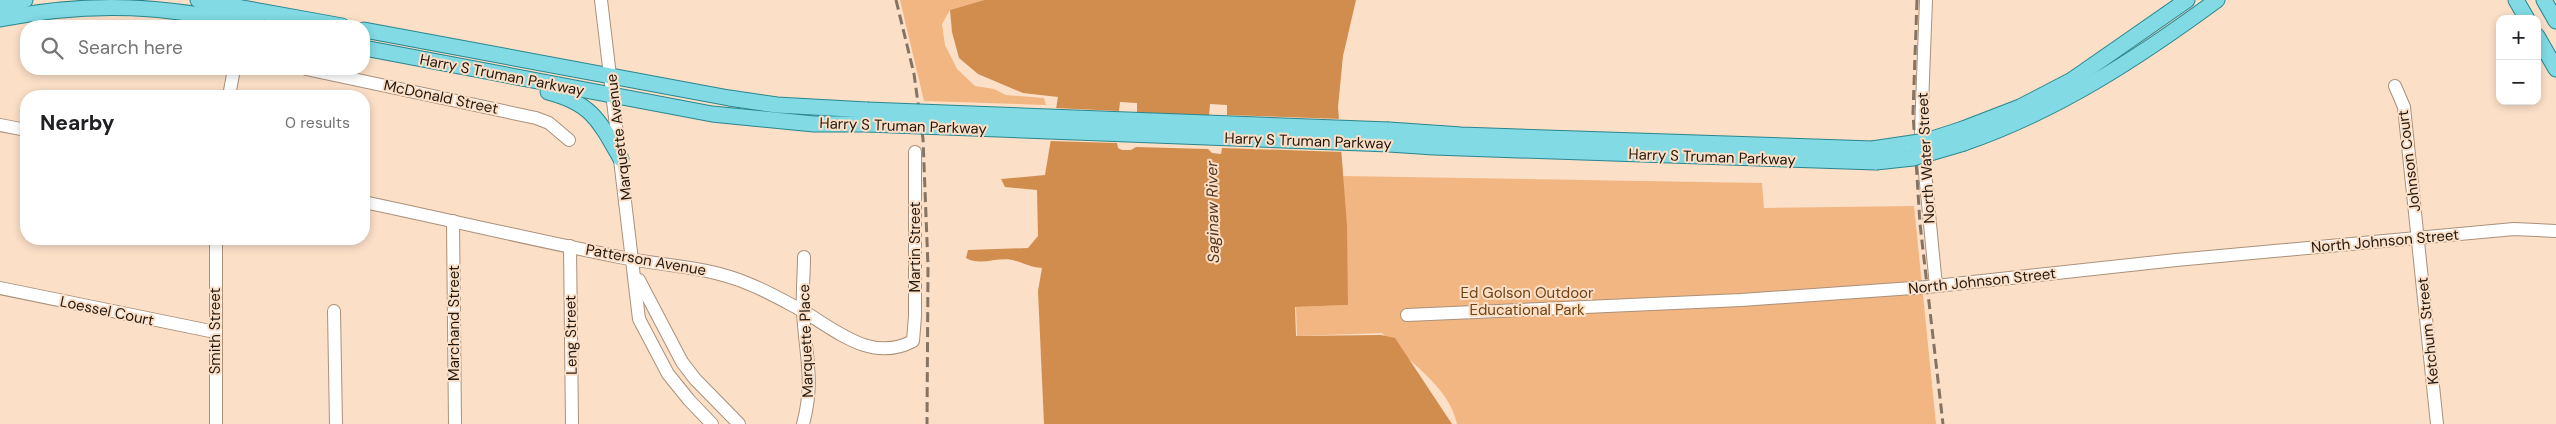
<!DOCTYPE html>
<meta charset="utf-8">
<style>
body{margin:0;font-family:"DM Sans",sans-serif;background:#f2f2f2;color:#202124}
.controls{position:absolute;right:15px;top:15px;display:grid;overflow:hidden;border-radius:10px;box-shadow:0 2px 8px #0003}
.controls button{width:45px;height:45px;display:grid;place-items:center;padding:0;border:0;border-bottom:1px solid #e0e0e0;background:#fff;color:#202124;font:25px sans-serif}
.list{margin:0;padding:0;list-style:none}
h2{display:flex;justify-content:space-between;align-items:center;height:65px;margin:0;padding:0 20px;font-size:21px}
h2 small{font-size:16px;font-weight:400;color:#757577}
.icon{flex:none;width:28px;height:28px;fill:none;stroke:currentColor;stroke-width:2;stroke-linecap:round;stroke-linejoin:round}
.map{position:relative;flex:none;width:2556px;height:424px;overflow:hidden}
.search{position:absolute;background:#fff;box-shadow:0 2px 8px #0003;left:20px;top:20px;width:350px;height:55px;display:flex;align-items:center;gap:12px;box-sizing:border-box;padding:0 18px;border-radius:20px;color:#757577;font-size:19px}
.panel{position:absolute;background:#fff;box-shadow:0 2px 8px #0003;left:20px;top:90px;width:350px;height:155px;border-radius:20px}
.map>svg:first-child{display:block}
.green{fill:#f2b682}
.water{fill:#d18d4e}
.pier{fill:#fbdfc7}
.lines{fill:none;stroke-linecap:round;stroke-linejoin:round}
.minor-casing{stroke:#ab917a;stroke-width:14}
.major-casing{stroke:#29868e;stroke-width:17}
.minor{stroke:#fff;stroke-width:12}
.major{stroke:#81dae4;stroke-width:15}
.rail{stroke:#857363;stroke-width:3;stroke-dasharray:10 5;stroke-linecap:butt}
.major-bridge-casing{stroke:#29868e;stroke-width:17;stroke-linecap:butt}
.major-bridge{stroke:#81dae4;stroke-width:15}
.labels{text-anchor:middle;stroke-width:4;stroke-linejoin:round;paint-order:stroke}
.street-label{font-size:15px;fill:#22180f;stroke:#fbdfc7}
.park-label{font-size:15px;fill:#724415;stroke:#fbdfc7}
.water-label{font-size:16px;font-style:italic;fill:#54371c;stroke:#fbdfc7}
</style>
<div class="map">
<svg width="2556" height="424" viewBox="0 0 2556 424">
<rect width="100%" height="100%" fill="#fbdfc7"/>
<g class="green">
<path d="M900,0h84l-34,10 -8,14 3,21 12,24 18,17 19,3 12,6 38,3 2,7 -122,-4z"/>
<path d="M1343,176l419,7 2,25 150,-2 22,218h-479c-8,-39 -51,-63 -75,-91l-85,3 -1,-29 52,-2z"/>
</g>
<path class="water" d="M984,0h372l-13,56 -5,51 9,119 1,79 -53,2 1,29 85,-1 14,3 57,86h-408l-6,-133 4,-23c-11,-1 -16,-4 -26,-7 -16,-6 -34,6 -50,-3l2,-8 60,-2 10,-12 -1,-46 -32,-3 -4,-8 44,-4 13,-78 -35,-4 -45,-19 -19,-16 -7,-26 -2,-22z"/>
<path class="pier" d="M1120,102l17,1v10l72,3 1,-12 17,1v10l114,4 3,33 -122,-4 -1,6 -9,-1 -4,-4 -72,-2 -5,3h-9l-4,-2 -1,-5 -69,-2 6,-33 65,3z"/>
<g class="lines">
<g class="minor-casing">
<g id="minor">
<path d="M601,0l38,319 29,55 21,26 23,24"/>
<path d="M1926,0l-5,131 15,155"/>
<path d="M306,69l230,49 13,5 20,17"/>
<path d="M2395,86l9,21 33,317"/>
<path d="M229,96l5,-27"/>
<path d="M0,125l26,5"/>
<path d="M364,202c85,18 170,38 255,55 44,9 88,9 130,27 18,7 37,18 54,27 34,20 69,52 110,30l2,-25v-164"/>
<path d="M453,221l2,203"/>
<path d="M216,239v185"/>
<path d="M570,246l2,178"/>
<path d="M639,280l43,82 13,17 44,45"/>
<path d="M0,288l215,44"/>
<path d="M334,311l2,113"/>
<path d="M1407,315l334,-15 186,-13 249,-27 338,-31 42,2"/>
<path d="M803,424c12,-44 2,-70 0,-113 -1,-18 1,-36 1,-54"/>
</g>
</g>
<g class="major-casing">
<g id="major">
<path d="M198,0l144,26"/>
<path d="M2516,0l11,19"/>
<path d="M2544,0l12,21"/>
<path d="M0,5l25,-5"/>
<path d="M0,19c97,-19 165,-13 261,7"/>
<path d="M364,30l365,68 48,7 90,5"/>
<path d="M2537,36l19,33"/>
<path d="M364,48l348,66 102,10h53"/>
<path d="M548,92c44,11 52,30 73,67"/>
<path d="M1963,129l57,-22 52,-27 115,-80"/>
<path d="M1389,130l72,5 411,14"/>
<path d="M1964,143c93,-32 174,-85 253,-143"/>
<path d="M1389,144l45,3 442,15"/>
</g>
</g>
<use href="#minor" class="minor"/>
<use href="#major" class="major"/>
<g class="rail">
<path d="M896,0l18,74 9,65 5,128 -1,157"/>
<path d="M1917,0l-4,113 7,111 23,200"/>
</g>
<g class="major-bridge-casing">
<g id="major-bridge">
<path d="M867,110l522,20"/>
<path d="M867,124l522,20"/>
<path d="M1872,149l54,-8 37,-12"/>
<path d="M1876,162l37,-4 51,-15"/>
</g>
</g>
<use href="#major-bridge" class="major-bridge"/>
</g>
<g class="labels">
<g class="street-label">
<text transform="translate(502 75) rotate(11)" y="5">Harry S Truman Parkway</text>
<text transform="translate(441 97) rotate(12)" y="5">McDonald Street</text>
<text transform="translate(903 126) rotate(2)" y="5">Harry S Truman Parkway</text>
<text transform="translate(619 137) rotate(-97)" y="5">Marquette Avenue</text>
<text transform="translate(1308 141) rotate(2)" y="5">Harry S Truman Parkway</text>
<text transform="translate(1712 157) rotate(2)" y="5">Harry S Truman Parkway</text>
<text transform="translate(1926 158) rotate(-93)" y="5">North Water Street</text>
<text transform="translate(2409 161) rotate(-97)" y="5">Johnson Court</text>
<text transform="translate(2385 241) rotate(-5)" y="5">North Johnson Street</text>
<text transform="translate(915 247) rotate(-90)" y="5">Martin Street</text>
<text transform="translate(646 260) rotate(10)" y="5">Patterson Avenue</text>
<text transform="translate(1982 281) rotate(-6)" y="5">North Johnson Street</text>
<text transform="translate(107 311) rotate(12)" y="5">Loessel Court</text>
<text transform="translate(454 323) rotate(-90)" y="5">Marchand Street</text>
<text transform="translate(215 331) rotate(-90)" y="5">Smith Street</text>
<text transform="translate(2428 331) rotate(-96)" y="5">Ketchum Street</text>
<text transform="translate(571 335) rotate(-91)" y="5">Leng Street</text>
<text transform="translate(806 341) rotate(-92)" y="5">Marquette Place</text>
</g>
<g class="park-label">
<text x="1527" y="298">Ed Golson Outdoor<tspan x="1527" dy="17">Educational Park</tspan></text>
</g>
<g class="water-label">
<text transform="translate(1212 212) rotate(-91)" y="6">Saginaw River</text>
</g>
</g>
</svg>
<div class="controls">
<button>+</button>
<button>−</button>
</div>
<div class="search"><svg class="icon" aria-label="search" viewBox="0 0 24 24"><circle cx="10" cy="10" r="6"/><path d="M15 15l6 6"/></svg>Search here</div>
<section class="panel">
<h2>Nearby<small>0 results</small></h2>
<ul class="list">
</ul>
</section>
</div>
